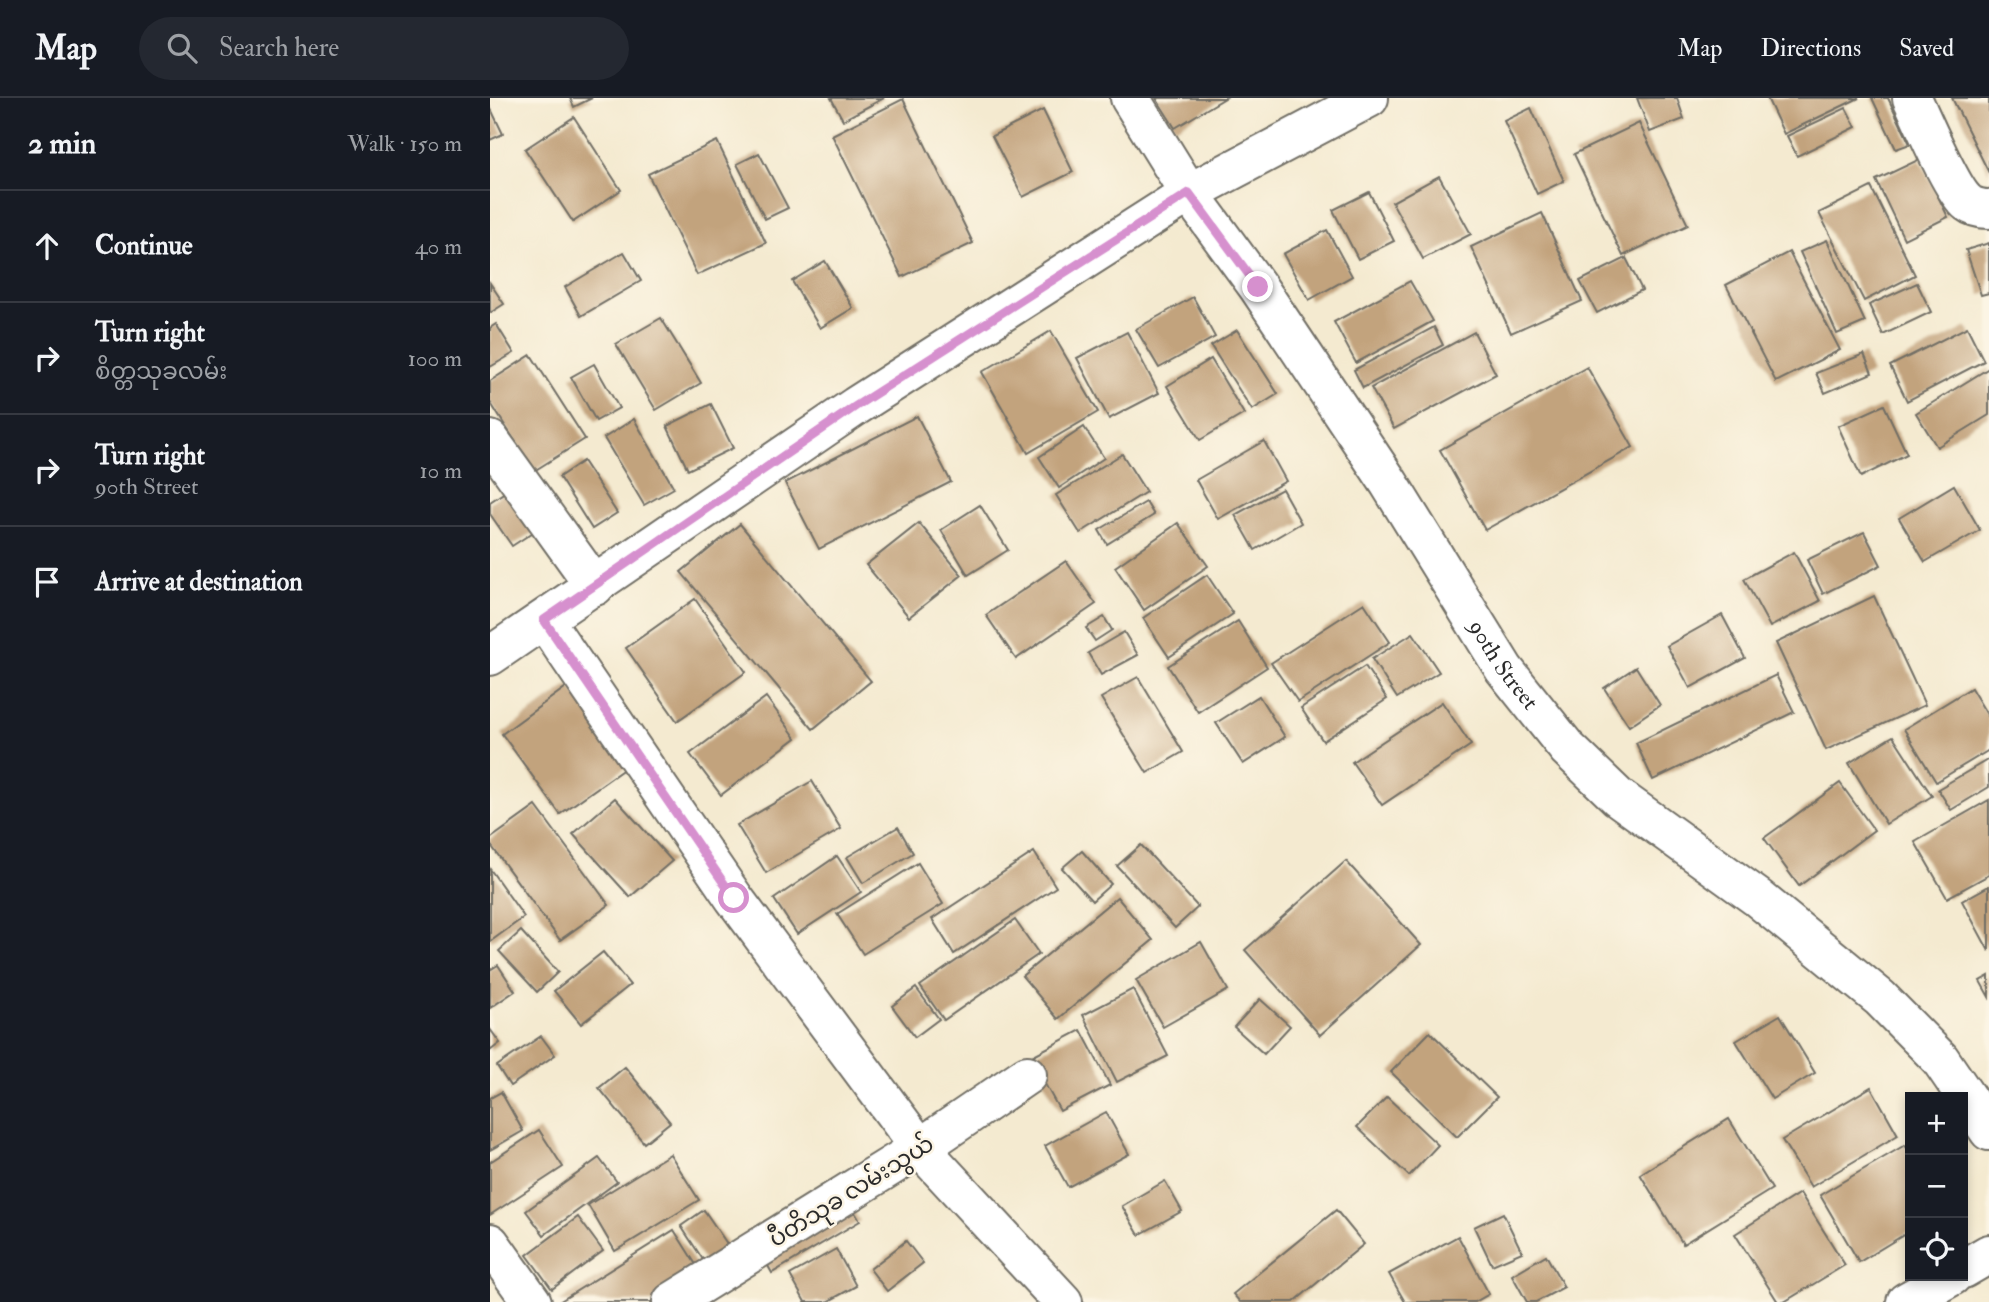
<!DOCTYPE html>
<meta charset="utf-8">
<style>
body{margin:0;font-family:"IM FELL Double Pica","Noto Sans Myanmar",serif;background:#242831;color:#f1f3f6}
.controls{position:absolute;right:21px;bottom:21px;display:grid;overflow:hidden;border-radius:0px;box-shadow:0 4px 10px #0003}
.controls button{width:63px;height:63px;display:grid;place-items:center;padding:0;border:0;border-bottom:2px solid #363941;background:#171b24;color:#f1f3f6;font:35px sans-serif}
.stop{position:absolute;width:21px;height:21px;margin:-16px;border:5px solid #d690ce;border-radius:50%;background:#fff}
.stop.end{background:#d690ce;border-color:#fff;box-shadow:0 2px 7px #0008}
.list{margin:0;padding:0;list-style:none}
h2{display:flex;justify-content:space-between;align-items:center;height:91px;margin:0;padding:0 28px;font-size:30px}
h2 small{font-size:23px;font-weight:400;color:#9ea1a6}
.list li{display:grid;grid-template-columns:46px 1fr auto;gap:21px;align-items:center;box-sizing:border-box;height:112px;padding:0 28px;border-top:2px solid #363941}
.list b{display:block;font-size:26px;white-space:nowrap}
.list p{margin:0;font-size:23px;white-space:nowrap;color:#9ea1a6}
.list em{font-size:23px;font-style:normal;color:#9ea1a6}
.icon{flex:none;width:38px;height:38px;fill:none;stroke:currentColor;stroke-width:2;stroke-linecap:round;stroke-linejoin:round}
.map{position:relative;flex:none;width:1499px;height:1204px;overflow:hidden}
header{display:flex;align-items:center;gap:42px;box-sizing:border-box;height:98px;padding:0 35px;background:#171b24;border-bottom:2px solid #363941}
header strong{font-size:33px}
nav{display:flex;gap:38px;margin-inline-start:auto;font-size:24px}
.search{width:490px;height:63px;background:#242831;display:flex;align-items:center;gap:18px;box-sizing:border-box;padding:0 24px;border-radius:38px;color:#9ea1a6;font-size:26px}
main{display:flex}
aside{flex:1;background:#171b24}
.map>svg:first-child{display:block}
.building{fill:#c2a37d}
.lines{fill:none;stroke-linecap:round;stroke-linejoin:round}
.street-casing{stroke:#716e65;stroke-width:42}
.street{stroke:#fff;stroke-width:38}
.route{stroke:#d690ce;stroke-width:9}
.labels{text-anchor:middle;stroke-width:5;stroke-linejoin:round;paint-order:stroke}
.street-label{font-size:23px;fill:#2b2b2b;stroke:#fcf5e5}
</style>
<header>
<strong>Map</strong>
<div class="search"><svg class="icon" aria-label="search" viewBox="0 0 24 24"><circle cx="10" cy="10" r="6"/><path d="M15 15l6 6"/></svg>Search here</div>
<nav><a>Map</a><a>Directions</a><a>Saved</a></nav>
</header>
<main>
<aside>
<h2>2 min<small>Walk · 150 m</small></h2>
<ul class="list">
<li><svg class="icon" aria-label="ahead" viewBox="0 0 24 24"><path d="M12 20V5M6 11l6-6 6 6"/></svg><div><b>Continue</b></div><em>40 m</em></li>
<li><svg class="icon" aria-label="right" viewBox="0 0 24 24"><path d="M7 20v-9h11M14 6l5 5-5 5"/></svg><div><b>Turn right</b><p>စိတ္တသုခလမ်း</p></div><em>100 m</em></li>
<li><svg class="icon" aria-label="right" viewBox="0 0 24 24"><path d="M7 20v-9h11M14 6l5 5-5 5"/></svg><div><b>Turn right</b><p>90th Street</p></div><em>10 m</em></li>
<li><svg class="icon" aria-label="arrive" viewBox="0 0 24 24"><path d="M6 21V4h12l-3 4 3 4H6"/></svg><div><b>Arrive at destination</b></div></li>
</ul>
</aside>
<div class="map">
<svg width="1499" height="1204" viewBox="0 0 1499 1204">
<rect width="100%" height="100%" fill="#fcf5e5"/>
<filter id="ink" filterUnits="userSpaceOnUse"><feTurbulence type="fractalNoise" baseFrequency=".0143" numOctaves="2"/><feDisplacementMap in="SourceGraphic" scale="14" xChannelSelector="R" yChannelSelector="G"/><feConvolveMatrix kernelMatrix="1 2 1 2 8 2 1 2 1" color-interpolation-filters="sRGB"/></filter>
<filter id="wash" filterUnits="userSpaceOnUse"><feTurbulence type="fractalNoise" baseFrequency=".00686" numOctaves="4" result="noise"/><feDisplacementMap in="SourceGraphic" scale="28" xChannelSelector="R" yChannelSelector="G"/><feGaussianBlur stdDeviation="1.57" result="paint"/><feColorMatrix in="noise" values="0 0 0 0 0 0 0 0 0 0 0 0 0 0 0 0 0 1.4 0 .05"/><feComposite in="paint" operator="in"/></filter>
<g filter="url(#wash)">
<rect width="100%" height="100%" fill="#f4ead0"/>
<g id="blocks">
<g class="building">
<path d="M80,0h22l-18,9z"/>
<path d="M341,0h53l-41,22z"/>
<path d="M666,0h69l-50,30z"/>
<path d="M1147,0h40l7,21 -34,13z"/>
<path d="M1277,0h92l-75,36z"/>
<path d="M1382,0h16l22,46 -14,5z"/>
<path d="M1462,0h37v75z"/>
<path d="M413,1l70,144 -71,34 -70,-142z"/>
<path d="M0,9l13,27 -13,6z"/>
<path d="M1041,10l33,73 -27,13 -33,-73z"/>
<path d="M1356,10l10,19 -59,29 -10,-20z"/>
<path d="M553,12l30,62 -50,25 -31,-61z"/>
<path d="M84,19l47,73 -48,32 -48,-73z"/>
<path d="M1149,25l49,102 -65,31 -49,-102z"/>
<path d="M227,43l49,102 -69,32 -49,-101z"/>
<path d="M269,55l29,55 -23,11 -28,-55z"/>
<path d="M1430,61l28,58 -44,22 -28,-59z"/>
<path d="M949,78l32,58 -48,25 -31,-57z"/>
<path d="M1381,89l44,88 -51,26 -45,-88z"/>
<path d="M879,94l25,49 -36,18 -25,-49z"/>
<path d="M1052,115l40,88 -71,32 -40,-86z"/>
<path d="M837,132l25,46 -43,24 -26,-46z"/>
<path d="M1337,142l38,82 -28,12 -37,-82z"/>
<path d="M1499,145v50l-8,2 -15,-45z"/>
<path d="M134,154l17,29 -60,35 -16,-29z"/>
<path d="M1299,154l51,98 -64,32 -50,-97z"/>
<path d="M1136,160l16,32 -45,23 -17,-32z"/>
<path d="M335,163l28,47 -33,20 -28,-47z"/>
<path d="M920,183l23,40 -77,42 -22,-41z"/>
<path d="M0,185l14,21 -14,9z"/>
<path d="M1427,185l14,29 -48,23 -14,-30z"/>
<path d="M703,199l22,40 -56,31 -23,-39z"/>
<path d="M171,220l40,65 -45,27 -40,-66z"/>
<path d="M6,226l18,29 -24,14v-39z"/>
<path d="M944,229l9,18 -80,43 -9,-18z"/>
<path d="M1477,229l17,34 -77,40 -17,-35z"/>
<path d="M747,232l41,64 -26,16 -41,-64z"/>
<path d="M561,233l47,81 -70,41 -46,-81z"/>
<path d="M637,234l32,61 -50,26 -32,-61z"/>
<path d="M984,234l22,42 -102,55 -23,-41z"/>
<path d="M1374,256l8,19 -47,20 -9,-20z"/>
<path d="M41,257l54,84 -51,32 -44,-69v-21z"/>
<path d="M721,261l33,55 -44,26 -33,-54z"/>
<path d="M104,266l25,44 -23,13 -25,-44z"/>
<path d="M1097,269l46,80 -148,83 -45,-80z"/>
<path d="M1499,270v47l-52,32 -21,-34z"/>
<path d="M221,306l22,44 -45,22 -21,-44z"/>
<path d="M1394,307l23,49 -46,23 -23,-51z"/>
<path d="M427,318l34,66 -132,67 -34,-66z"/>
<path d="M144,321l40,69 -30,17 -40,-67z"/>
<path d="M594,329l20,31 -45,30 -20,-31z"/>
<path d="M774,343l22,40 -68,38 -22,-39z"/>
<path d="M632,356l24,38 -66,41 -24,-38z"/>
<path d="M93,363l34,52 -25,16 -33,-52z"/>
<path d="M1464,387l26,45 -55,32 -26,-44z"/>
<path d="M21,390l27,41 -26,17 -22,-32v-12z"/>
<path d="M792,391l19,34 -46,27 -20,-35z"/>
<path d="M656,404l8,13 -47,29 -8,-14z"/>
<path d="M490,407l28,45 -40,25 -27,-45z"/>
<path d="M429,425l43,52 -53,42 -43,-52z"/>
<path d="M688,425l30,43 -64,44 -29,-43z"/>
<path d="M250,426l131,157 -58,48 -132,-157z"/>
<path d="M1374,434l17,33 -58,29 -16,-34z"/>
<path d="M1304,454l26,49 -50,26 -26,-48z"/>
<path d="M576,463l30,43 -80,55 -30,-44z"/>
<path d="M717,477l26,39 -64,43 -26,-39z"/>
<path d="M1384,498l51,109 -99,45 -50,-107z"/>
<path d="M205,501l51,73 -69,49 -51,-73z"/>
<path d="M874,505l26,39 -92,60 -27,-39z"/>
<path d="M1232,517l23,43 -55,30 -23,-42z"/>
<path d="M614,519l8,13 -17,11 -9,-13z"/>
<path d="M748,523l29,46 -69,45 -30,-46z"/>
<path d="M634,534l14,23 -37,20 -13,-22z"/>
<path d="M923,535l26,39 -42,26 -25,-39z"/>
<path d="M875,568l22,33 -64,42 -22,-33z"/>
<path d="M1146,569l24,38 -31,21 -25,-38z"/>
<path d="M1286,577l18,37 -141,68 -17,-37z"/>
<path d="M648,579l45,75 -36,21 -46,-75z"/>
<path d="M79,587l59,81 -68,48 -58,-80z"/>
<path d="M1481,590l18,30v32l-53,32 -32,-53z"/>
<path d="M769,598l26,41 -42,27 -27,-41z"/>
<path d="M276,599l30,41 -75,57 -31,-41z"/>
<path d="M952,604l29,43 -89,60 -30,-43z"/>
<path d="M1403,638l39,60 -46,28 -37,-61z"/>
<path d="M1499,661v28l-38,23 -13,-21z"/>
<path d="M322,683l29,48 -75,44 -29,-48z"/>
<path d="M1350,685l34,47 -75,56 -35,-48z"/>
<path d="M125,700l57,63 -42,36 -57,-63z"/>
<path d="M1499,702v75l-42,23 -32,-56z"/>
<path d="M46,708l73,99 -49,35 -70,-96v-5z"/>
<path d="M408,729l15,26 -50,30 -16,-26z"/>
<path d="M651,747l57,62 -23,21 -58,-62z"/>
<path d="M592,753l29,33 -19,17 -30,-33z"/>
<path d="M544,754l22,35 -102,67 -22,-35z"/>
<path d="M347,758l24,36 -64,42 -23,-35z"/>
<path d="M856,763l75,84 -101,90 -75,-85z"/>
<path d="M428,765l25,41 -80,50 -26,-40z"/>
<path d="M0,771l34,48 -33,24 -1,-2z"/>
<path d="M1499,788v65l-27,-50z"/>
<path d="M627,799l36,43 -95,79 -36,-43z"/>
<path d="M525,822l24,34 -95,66 -24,-34z"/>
<path d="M31,833l37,41 -21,20 -38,-41z"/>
<path d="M711,844l27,48 -65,37 -27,-47z"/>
<path d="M113,854l27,33 -49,39 -27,-33z"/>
<path d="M8,867l17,26 -25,17v-38z"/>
<path d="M1499,878v21l-9,-16z"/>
<path d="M426,890l23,31 -24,18 -23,-31z"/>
<path d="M643,891l35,67 -51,26 -34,-67z"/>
<path d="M770,901l30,27 -26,28 -30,-27z"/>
<path d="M1290,917l35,58 -43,26 -36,-58z"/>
<path d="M0,931l10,14 -10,8z"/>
<path d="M591,932l29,55 -50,26 -30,-54z"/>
<path d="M940,934l67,65 -40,40 -66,-65z"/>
<path d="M51,938l14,19 -45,31 -13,-20z"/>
<path d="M135,969l45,55 -26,21 -45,-55z"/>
<path d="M1381,989l27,48 -87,52 -29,-47z"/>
<path d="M11,994l22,39 -33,19v-52z"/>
<path d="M897,999l51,48 -29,31 -52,-49z"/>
<path d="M616,1014l23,42 -61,33 -23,-41z"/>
<path d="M1239,1021l43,70 -89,55 -43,-70z"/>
<path d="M49,1032l24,37 -73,48v-53z"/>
<path d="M1415,1047l5,8v78l-51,31 -39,-67z"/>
<path d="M180,1056l29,46 -84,51 -27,-46z"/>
<path d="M109,1060l18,24 -73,53 -18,-24z"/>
<path d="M675,1083l17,30 -43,24 -17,-29z"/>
<path d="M1310,1095l45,72 -61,37h-6l-43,-68z"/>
<path d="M360,1106l10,17 -88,52 -10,-18z"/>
<path d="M214,1112l32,47 -25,15 -30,-46z"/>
<path d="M846,1112l28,34 -70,58h-54l-7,-8z"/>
<path d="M1013,1115l19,39 -30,13 -18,-38z"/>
<path d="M88,1119l25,34 -51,38 -25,-34z"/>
<path d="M184,1132l31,49 -37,23h-109z"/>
<path d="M968,1138l31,58 -14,8h-70l-16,-28z"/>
<path d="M416,1143l17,22 -36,28 -17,-22z"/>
<path d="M346,1151l20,37 -29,16h-22l-15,-27z"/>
<path d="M1056,1157l18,32 -28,15h-9l-15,-27z"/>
</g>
</g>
</g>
<g filter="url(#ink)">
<use href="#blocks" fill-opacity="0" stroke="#716e65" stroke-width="2"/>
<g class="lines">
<g class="street-casing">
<g id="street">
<path id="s1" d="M640,0l59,95 69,94 131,196 115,186 63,79 51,49 140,101 122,100 60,61 49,72"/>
<path d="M1422,0c10,21 40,93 56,105 5,4 14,6 21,6"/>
<path d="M0,342l105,146"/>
<path d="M54,522l190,278 186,250 143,154"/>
<path d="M0,558l366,-250 333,-213 180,-95"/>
<path d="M0,1145l42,59"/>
<path d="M1473,1171l26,-15"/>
<path d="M182,1204l248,-154 107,-73"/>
<path d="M1416,1204l46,-26"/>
</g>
</g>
<use href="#street" class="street"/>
</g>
</g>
<g class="lines" filter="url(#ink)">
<path class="route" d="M244,800l-190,-278 312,-214 333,-213 69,94"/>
</g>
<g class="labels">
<g class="street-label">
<text dy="8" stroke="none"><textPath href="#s1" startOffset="679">90th Street</textPath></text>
<text transform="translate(361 1093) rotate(-32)" y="8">ပီတိသုခ လမ်းသွယ်</text>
</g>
</g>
</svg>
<div class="controls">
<button>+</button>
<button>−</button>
<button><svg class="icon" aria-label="locate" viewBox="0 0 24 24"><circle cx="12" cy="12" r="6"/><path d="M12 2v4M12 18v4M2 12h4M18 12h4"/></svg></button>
</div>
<div class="stop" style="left:244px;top:800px"></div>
<div class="stop end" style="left:768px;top:189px"></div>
</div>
</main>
